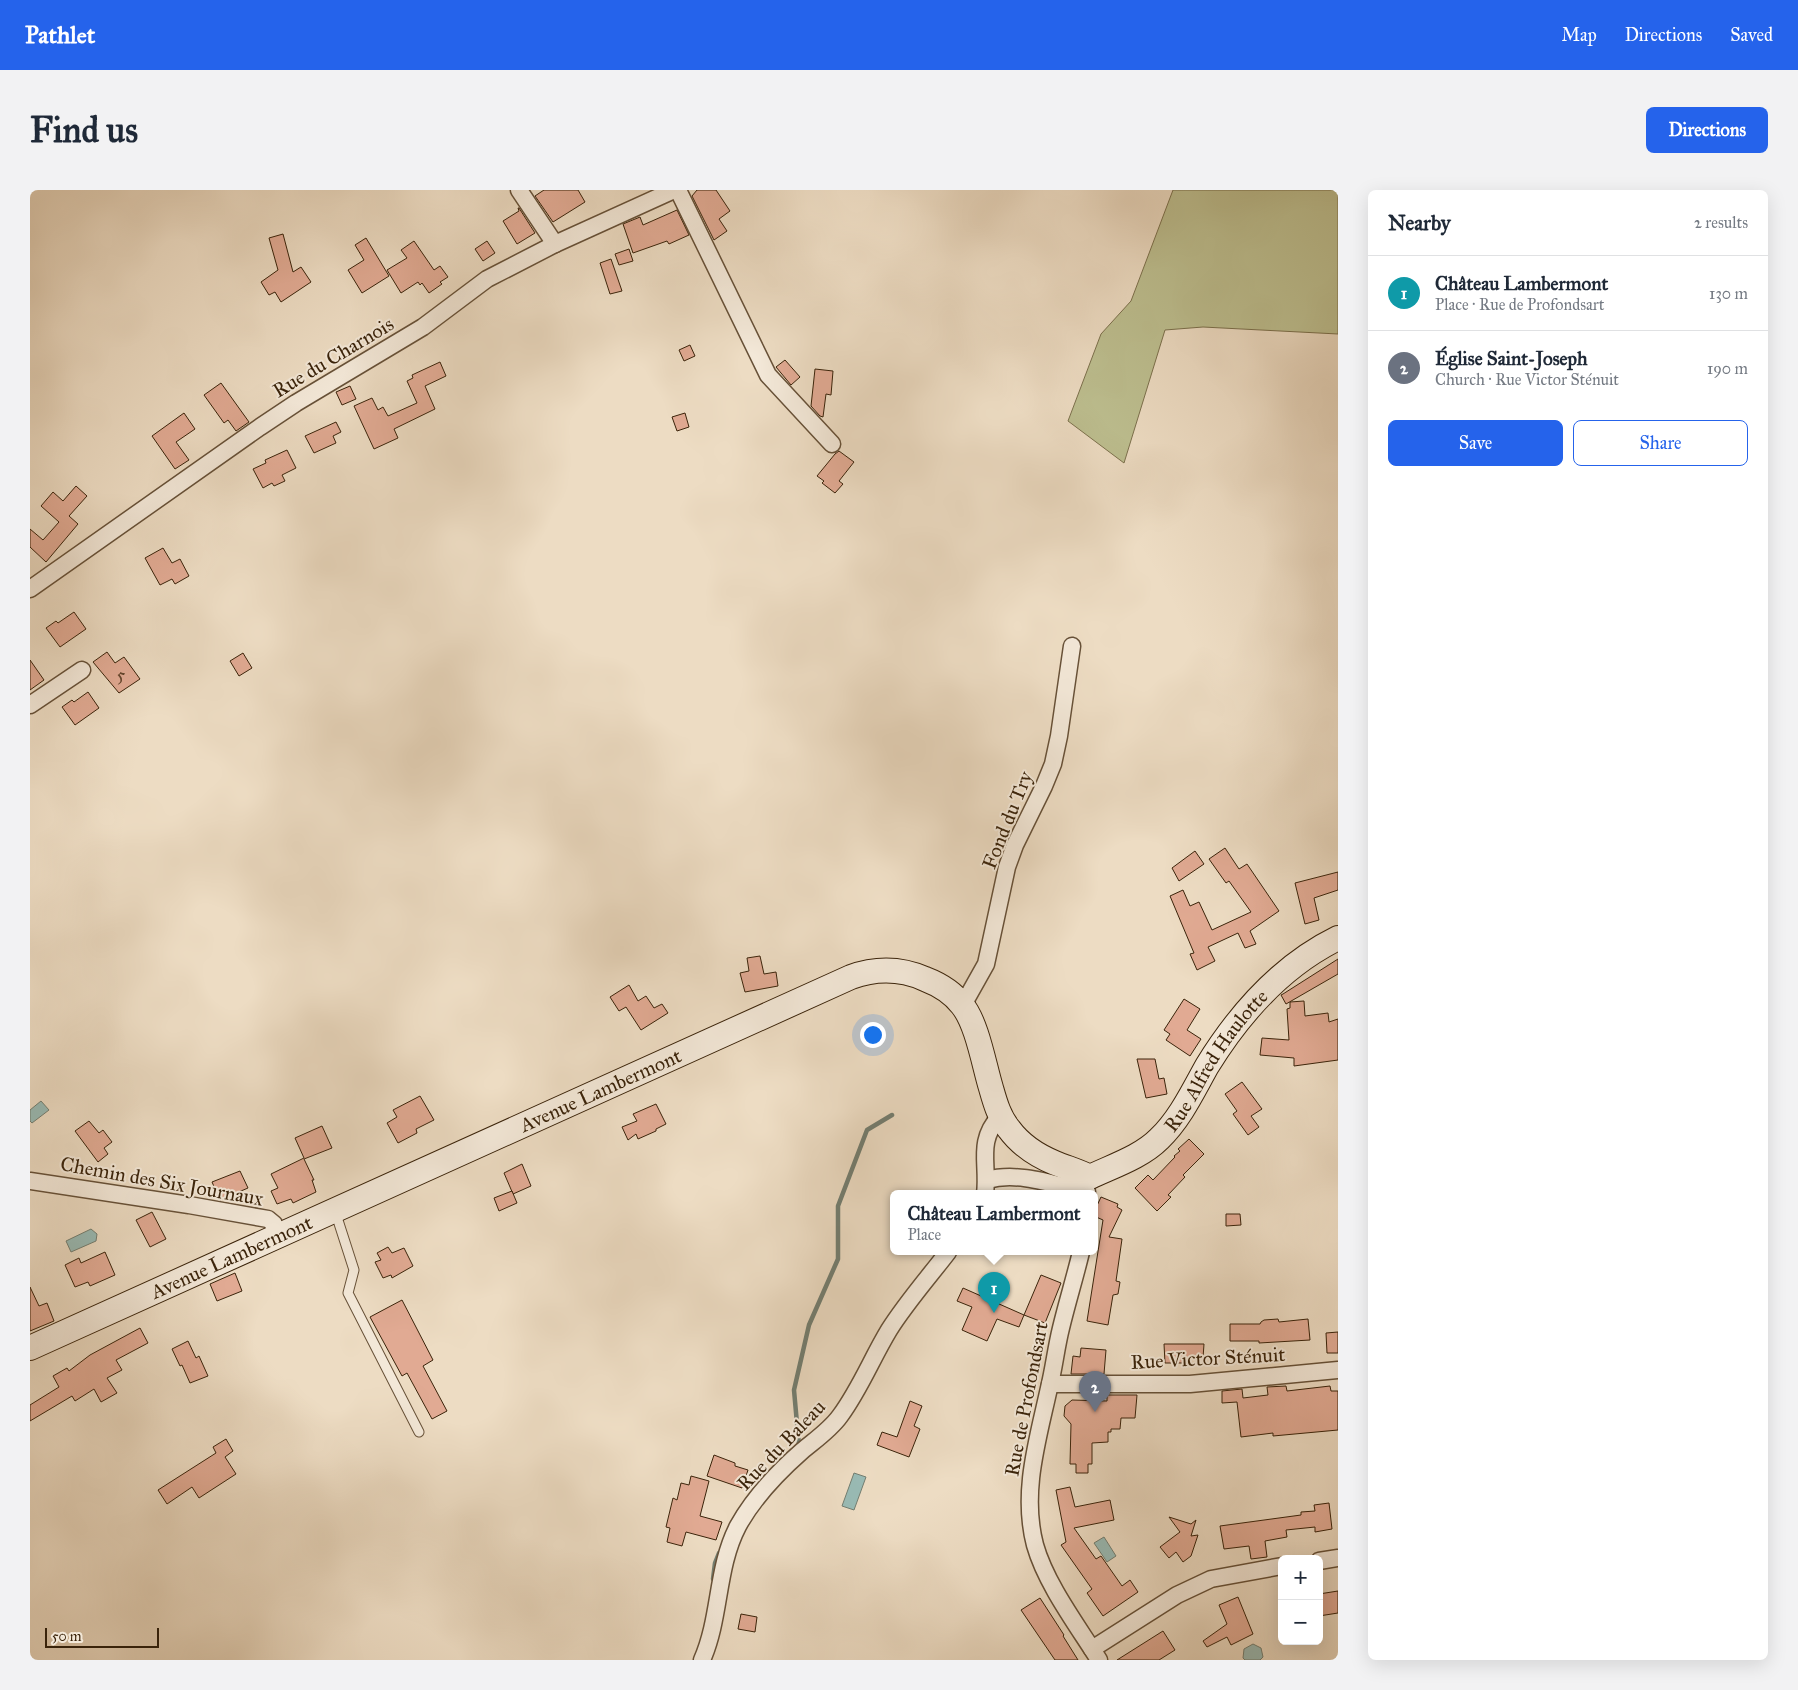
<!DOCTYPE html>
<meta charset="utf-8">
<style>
body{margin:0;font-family:"IM FELL Great Primer",serif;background:#f2f2f3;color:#1f2937}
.controls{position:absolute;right:15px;bottom:15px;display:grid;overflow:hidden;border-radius:8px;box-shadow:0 5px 20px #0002}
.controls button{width:45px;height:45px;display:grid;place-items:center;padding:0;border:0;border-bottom:1px solid #e0e1e3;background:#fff;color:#1f2937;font:25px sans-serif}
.scale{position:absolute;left:15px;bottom:12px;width:114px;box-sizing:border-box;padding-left:5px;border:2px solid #3a230a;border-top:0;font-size:14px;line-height:18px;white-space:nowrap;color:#3a230a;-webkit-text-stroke:4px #f3e8d8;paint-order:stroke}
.you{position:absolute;left:842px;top:844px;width:18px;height:18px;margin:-12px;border:4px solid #fff;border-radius:50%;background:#1a73e8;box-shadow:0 0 0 8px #1a73e833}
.badge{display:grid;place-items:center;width:32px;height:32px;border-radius:50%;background:#2563eb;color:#fff;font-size:16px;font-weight:700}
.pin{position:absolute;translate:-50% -41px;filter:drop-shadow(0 1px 2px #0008)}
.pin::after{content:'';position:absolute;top:26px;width:18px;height:15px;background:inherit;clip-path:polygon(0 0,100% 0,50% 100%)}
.popup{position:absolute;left:860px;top:1000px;width:208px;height:65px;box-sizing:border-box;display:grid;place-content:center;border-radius:8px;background:#fff;filter:drop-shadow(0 1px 4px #0005);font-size:16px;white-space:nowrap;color:#747a83}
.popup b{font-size:19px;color:#1f2937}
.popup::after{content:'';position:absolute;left:50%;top:100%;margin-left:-10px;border:10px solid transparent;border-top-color:#fff}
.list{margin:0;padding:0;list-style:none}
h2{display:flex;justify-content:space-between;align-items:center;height:65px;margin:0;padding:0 20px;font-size:21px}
h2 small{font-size:16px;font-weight:400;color:#747a83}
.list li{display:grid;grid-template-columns:32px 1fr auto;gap:15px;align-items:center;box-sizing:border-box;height:75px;padding:0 20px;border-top:1px solid #e0e1e3}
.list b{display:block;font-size:19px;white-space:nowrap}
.list p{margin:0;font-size:16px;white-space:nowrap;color:#747a83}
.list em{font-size:16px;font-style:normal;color:#747a83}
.actions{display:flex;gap:10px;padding:15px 20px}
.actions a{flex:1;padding:11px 0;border:1px solid #2563eb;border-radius:8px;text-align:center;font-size:18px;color:#2563eb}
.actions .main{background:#2563eb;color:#fff}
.map{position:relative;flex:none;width:1308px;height:1470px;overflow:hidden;border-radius:8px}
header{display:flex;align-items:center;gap:30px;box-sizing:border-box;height:70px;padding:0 25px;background:#2563eb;color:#fff}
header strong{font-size:24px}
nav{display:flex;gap:28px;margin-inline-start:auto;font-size:18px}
.intro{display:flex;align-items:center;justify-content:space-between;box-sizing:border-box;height:120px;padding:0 30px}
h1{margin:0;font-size:35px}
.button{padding:12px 22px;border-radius:8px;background:#2563eb;color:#fff;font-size:18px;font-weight:700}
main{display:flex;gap:30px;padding:0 30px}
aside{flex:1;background:#fff;border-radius:8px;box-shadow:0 5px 20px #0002}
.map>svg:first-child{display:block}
.green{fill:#bdbf90;stroke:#7c714d}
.water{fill:#99bbb5;stroke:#737e71}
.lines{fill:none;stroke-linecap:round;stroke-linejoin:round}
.stream{stroke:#737e71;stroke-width:4.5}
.building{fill:#e1aa93;stroke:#3a230a}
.lane-casing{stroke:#675138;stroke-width:11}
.street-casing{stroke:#675138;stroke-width:19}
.secondary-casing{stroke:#3a230a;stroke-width:26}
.lane{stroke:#f3e8d8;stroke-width:9}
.street{stroke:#f3e8d8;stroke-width:16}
.secondary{stroke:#f3e8d8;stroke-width:24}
.labels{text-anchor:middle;stroke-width:4;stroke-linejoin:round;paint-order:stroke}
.number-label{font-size:18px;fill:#64452c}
.street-label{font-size:20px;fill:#3a230a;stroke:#f3e8d8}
</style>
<header>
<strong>Pathlet</strong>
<nav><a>Map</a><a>Directions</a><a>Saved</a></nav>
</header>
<div class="intro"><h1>Find us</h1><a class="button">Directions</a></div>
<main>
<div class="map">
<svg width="1308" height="1470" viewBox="0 0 1308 1470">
<rect width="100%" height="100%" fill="#eddcc3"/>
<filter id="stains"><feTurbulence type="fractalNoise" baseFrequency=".004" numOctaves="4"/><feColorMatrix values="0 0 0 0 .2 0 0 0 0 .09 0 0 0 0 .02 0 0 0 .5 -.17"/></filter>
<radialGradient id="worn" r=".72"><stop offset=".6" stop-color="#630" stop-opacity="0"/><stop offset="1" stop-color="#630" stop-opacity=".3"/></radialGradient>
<path class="green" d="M1143,0h165v144l-135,-7 -38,3 -41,133 -56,-42 33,-87 30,-33z"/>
<g class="water">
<path d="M11,911l8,9 -17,13 -2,-2v-11z"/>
<path d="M61,1039l6,5 -1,7 -25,11 -5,-11z"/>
<path d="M824,1283l12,4 -12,33 -12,-4z"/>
<path d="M1074,1347l12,19 -9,6 -13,-19z"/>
<path d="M1223,1454l8,4 2,9 -3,3h-15l-2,-2 1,-9z"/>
</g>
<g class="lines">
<g class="stream">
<path d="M768,1258l1,-2 -5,-56 15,-65 29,-66v-53l29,-76 25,-15"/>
<path d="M683,1389l2,-16 4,-10"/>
</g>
</g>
<g class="building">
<path d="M514,0h34l7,12 -32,20 -18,-26z"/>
<path d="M667,0h19l14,21 -11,8 8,12 -13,9 -22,-44z"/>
<path d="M488,18h1l16,25 -18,11 -14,-23 16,-10z"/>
<path d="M647,20l12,25 -20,9 -2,-3 -34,12 -10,-29 17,-7 3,8z"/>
<path d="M253,44l10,38 8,-5 10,15 -30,20 -6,-10 -6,3 -8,-13 17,-12 -9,-32z"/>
<path d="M336,48l23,38 -27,17 -14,-23 16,-10 -9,-15z"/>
<path d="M384,51l20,29 6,-4 8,11 -8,5 2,2 -13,9 -7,-10 -2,2 -2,-3 -17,11 -14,-23 20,-12 -6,-8z"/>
<path d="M457,51l8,12 -12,8 -8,-12z"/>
<path d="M599,59l4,12 -14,4 -4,-11z"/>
<path d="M581,69l11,32 -12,3 -10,-31z"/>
<path d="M660,155l5,11 -11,5 -5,-11z"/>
<path d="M755,170l15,17 -9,8 -15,-18z"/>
<path d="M410,172l6,14 -21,10 10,23 -41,20 4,9 -24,11 -20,-43 18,-8 6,12 5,-3 5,9 29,-13 -10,-22 6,-3 -1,-3z"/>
<path d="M785,179l18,2 -2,24 -5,-1 -3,23 -3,-1 -9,-10z"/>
<path d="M191,193l28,39 -13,9 -8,-11 -4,3 -20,-28z"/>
<path d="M320,196l6,13 -14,6 -6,-13z"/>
<path d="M154,223l11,16 -19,13 13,18 -14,9 -23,-33z"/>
<path d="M655,223l4,14 -12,4 -5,-14z"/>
<path d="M306,232l5,10 -8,4 3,7 -22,10 -9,-17z"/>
<path d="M257,260l9,18 -14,7 3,6 -11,5 -2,-3 -9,5 -10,-19 13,-6 -1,-3z"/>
<path d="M809,261l15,11 -15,19 4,3 -8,9 -13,-10 2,-2 -7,-5 18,-22z"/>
<path d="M46,296l11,10 -18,20 9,8 -32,38 -16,-15v-18l13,11 16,-18 -18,-16 12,-14 10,9z"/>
<path d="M133,358l9,15 8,-4 9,17 -14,8 -3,-5 -12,6 -15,-27z"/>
<path d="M44,422l12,17 -26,18 -14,-19 10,-7 2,2z"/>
<path d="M77,462l8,11 9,-6 16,22 -21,14 -26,-31z"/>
<path d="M213,463l9,15 -13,8 -9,-15z"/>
<path d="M0,470l14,20 -14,10z"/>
<path d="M58,502l11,16 -24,17 -13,-18 10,-7 2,2z"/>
<path d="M1195,658l14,21 8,-5 32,47 -29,20 6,13 -11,4 -7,-15 -30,14 7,14 -18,9 -7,-16 4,-1 -24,-57 13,-6 7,16 9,-4 13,28 39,-18 -22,-31 -3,2 -17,-24z"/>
<path d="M1165,661l9,13 -25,17 -7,-13z"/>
<path d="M1308,682v18l-24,8 5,22 -14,4 -10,-41z"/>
<path d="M730,766l4,18 12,-2 2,14 -33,6 -5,-19 9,-2 -2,-13z"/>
<path d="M1308,769v15l-52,30 -5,-9 2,-1z"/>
<path d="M599,795l9,16 8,-5 8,12 8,-4 6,9 -27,17 -15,-23 -7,4 -9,-14z"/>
<path d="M1154,809l16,10 -13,21 14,9 -11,17 -24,-16 4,-6 -6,-4z"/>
<path d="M1274,811l1,15 23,-3 1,9 9,-3v41l-44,6v-8l-34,-3 2,-17 27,2 -2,-31 3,-1v-6z"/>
<path d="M1107,869h18l4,20 5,-1 3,16 -21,4z"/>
<path d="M1212,892l20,27 -11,7 8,11 -11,8 -15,-21 4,-3 -12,-17z"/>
<path d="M390,906l14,24 -18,9 1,4 -19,10 -11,-20 10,-6 -4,-7z"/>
<path d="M626,914l10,20 -10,5v2l-18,8 -2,-5 -8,6 -6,-13 15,-6 -4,-7z"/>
<path d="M59,931l10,12 4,-3 9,12 -8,6 4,6 -10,8 -23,-31z"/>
<path d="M292,936l10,22 -28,11 10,21h-2l4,12 -23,11 -2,-4 -14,5 -6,-13 7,-3 -7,-14 33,-16 -9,-20z"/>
<path d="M1159,949l15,15 -21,21 2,2 -17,18 3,2 -14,14 -22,-23 13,-13 5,5 22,-23 -1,-1 6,-5 -2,-2z"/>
<path d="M492,974l9,22 -18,8 -9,-21z"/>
<path d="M210,981l8,17 -28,12 -8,-18z"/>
<path d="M482,1001l5,12 -18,8 -5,-13z"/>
<path d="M1071,1007l17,7 -1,3 5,3 -13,27 13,2 -6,42 4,1 -2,12 -5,1 -5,30 -21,-4 16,-101 -9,-4v-4z"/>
<path d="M122,1022l14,27 -16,8 -14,-27z"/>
<path d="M1196,1024h14l1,11 -15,1z"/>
<path d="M358,1057l4,6 12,-5 9,18 -21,12 -1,-3 -8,3 -8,-16 6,-2 -4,-7z"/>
<path d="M75,1062l10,23 -25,11 -2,-4 -13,5 -10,-22 14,-7 2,5z"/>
<path d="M205,1083l7,18 -25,10 -7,-17z"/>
<path d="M1011,1085l20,8 -16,40 -21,-8z"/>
<path d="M0,1097l9,19 8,-3 7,18 -24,10z"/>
<path d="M933,1098l61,27 -5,12 -22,-8 -10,22 -25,-11 10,-23 -15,-6z"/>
<path d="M372,1110l31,60 -10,6 24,45 -15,8 -25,-46 -5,3 -32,-59z"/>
<path d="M1248,1129l1,3 29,-3 2,21 -51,3v-2h-29v-17h30l1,-2 3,-2z"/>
<path d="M110,1138l8,15 -32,17 6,10 -15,8 10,15 -16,9 -7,-13 -19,12 -3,-5 -42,25v-16l29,-18 -6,-11 14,-8 2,3 21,-16z"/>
<path d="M1308,1142v21h-11l-1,-20z"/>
<path d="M158,1151l8,17 3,-2 9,20 -18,7 -8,-18 -2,1 -8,-17z"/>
<path d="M1134,1154h40l-1,14h-15v5h-23z"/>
<path d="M1051,1158l25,2 -2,24h-33l2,-18 7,1z"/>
<path d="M1256,1196l1,5 43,-5 1,5h7v39l-65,6v-3l-32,4 -4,-35 -15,1v-12l20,-2 1,9 25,-3 -1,-8z"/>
<path d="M1077,1205h30l-2,23h-14l-1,11h-9v3h-3v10l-16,1v21h-4v9h-12v-9h-6l1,-40 -7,-8 1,-10 7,-6 35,1z"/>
<path d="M880,1211l12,5 -8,20 6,3 -11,28 -32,-12 5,-13 15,5z"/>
<path d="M196,1249l7,12 -8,6 11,17 -37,24 -7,-11 -25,17 -9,-14 58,-37 -3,-6z"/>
<path d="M684,1265l21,8v3l13,4 -6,18 -35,-12z"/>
<path d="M661,1286l18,5 -9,35 22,6 -6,18 -30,-8 -4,14 -15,-4 3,-14 -4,-1 7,-29 4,2 4,-17 8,2z"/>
<path d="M1040,1297l5,20 35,-7 4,20 -40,8 22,31 5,-3 21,30 8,-6 8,12 -35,24 -16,-23 5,-4 -31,-44 5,-3 -10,-52z"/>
<path d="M1299,1313l3,26 -17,3v-5l-29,3 1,7 -22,4 2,16 -16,2 -2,-13 -25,3 -4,-23 81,-11v-3l14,-1 -1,-6z"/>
<path d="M1139,1327l22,7 5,-4 -5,16 7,-1 -7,21 -8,6 -7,-10 -7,6 -9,-11 20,-15z"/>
<path d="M1308,1401v22l-19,3v-22z"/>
<path d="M1208,1407l15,37 -22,11 -4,-8 -20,10 -4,-6 24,-17 -8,-19z"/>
<path d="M1010,1408l24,37 -1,1 15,24h-23l-34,-50z"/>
<path d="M711,1424l16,3 -2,15 -17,-3z"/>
<path d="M1133,1441l12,19 -16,10h-42z"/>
</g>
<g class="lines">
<g class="lane-casing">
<path id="lane" d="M305,1021l19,59 -6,23 71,139"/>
</g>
<g class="street-casing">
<g id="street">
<path d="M489,0l36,54"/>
<path d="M648,0l90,185 64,69"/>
<path d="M0,399l230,-162 36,-24 127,-76 64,-48 68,-35 119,-54"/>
<path d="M0,515l52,-35"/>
<path d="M933,815l23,-41 21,-97 8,-22 29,-59 9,-22 6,-28 13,-90"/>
<path d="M957,990c32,-9 68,5 100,12"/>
<path d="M0,991l159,24 79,14 6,5 5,11"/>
<path d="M955,1004c4,-30 -9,-52 15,-78"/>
<path d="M1051,1062c-6,25 -14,51 -20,76 -5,20 -7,40 -12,60 -11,51 -28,104 -14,157 11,39 42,80 64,115"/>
<path d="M1020,1194h140l148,-14"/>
<path d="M1289,1371l19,-3"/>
<path d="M1062,1459l85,-54 34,-16 71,-13"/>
<path d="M672,1470c19,-43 14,-92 36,-134 16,-29 39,-53 64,-75 13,-11 28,-21 38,-35 20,-27 32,-58 49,-86 17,-27 39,-52 59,-78"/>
</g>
</g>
<g class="secondary-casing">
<g id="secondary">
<path id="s1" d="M0,1158l821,-371c25,-9 49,-9 74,2 13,5 28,14 37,26 15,18 22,60 29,83 4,14 8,29 18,41 11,15 29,27 46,34 12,5 23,8 35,14 23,-11 51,-20 69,-38 21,-20 34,-48 48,-73 32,-52 76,-101 131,-128"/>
</g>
</g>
<use href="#lane" class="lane"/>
<use href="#street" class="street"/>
<use href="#secondary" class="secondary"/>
</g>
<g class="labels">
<g class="number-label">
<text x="91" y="491">5</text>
</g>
<g class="street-label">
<text transform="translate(303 167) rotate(-31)" y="7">Rue du Charnois</text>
<text transform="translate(977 630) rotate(-68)" y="7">Fond du Try</text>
<text dy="7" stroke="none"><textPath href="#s1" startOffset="1428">Rue Alfred Haulotte</textPath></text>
<text dy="7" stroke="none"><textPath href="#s1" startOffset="626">Avenue Lambermont</textPath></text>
<text transform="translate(132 991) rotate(10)" y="7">Chemin des Six Journaux</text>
<text dy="7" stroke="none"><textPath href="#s1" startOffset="221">Avenue Lambermont</textPath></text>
<text transform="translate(1178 1168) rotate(-3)" y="7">Rue Victor Sténuit</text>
<text transform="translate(996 1209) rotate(-79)" y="7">Rue de Profondsart</text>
<text transform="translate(751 1255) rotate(-46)" y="7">Rue du Baleau</text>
</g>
</g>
<rect width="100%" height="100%" filter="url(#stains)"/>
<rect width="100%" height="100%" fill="url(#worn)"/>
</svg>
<div class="controls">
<button>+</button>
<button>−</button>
</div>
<div class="scale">50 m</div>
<div class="you"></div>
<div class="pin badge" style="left:964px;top:1123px;background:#0f9aa8">1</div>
<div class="popup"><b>Château Lambermont</b>Place</div>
<div class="pin badge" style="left:1065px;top:1222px;background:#6b7280">2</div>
</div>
<aside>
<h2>Nearby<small>2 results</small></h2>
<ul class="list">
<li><span class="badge" style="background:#0f9aa8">1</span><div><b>Château Lambermont</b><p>Place · Rue de Profondsart</p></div><em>130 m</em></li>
<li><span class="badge" style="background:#6b7280">2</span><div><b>Église Saint-Joseph</b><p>Church · Rue Victor Sténuit</p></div><em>190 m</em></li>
</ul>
<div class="actions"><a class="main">Save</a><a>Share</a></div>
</aside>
</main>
